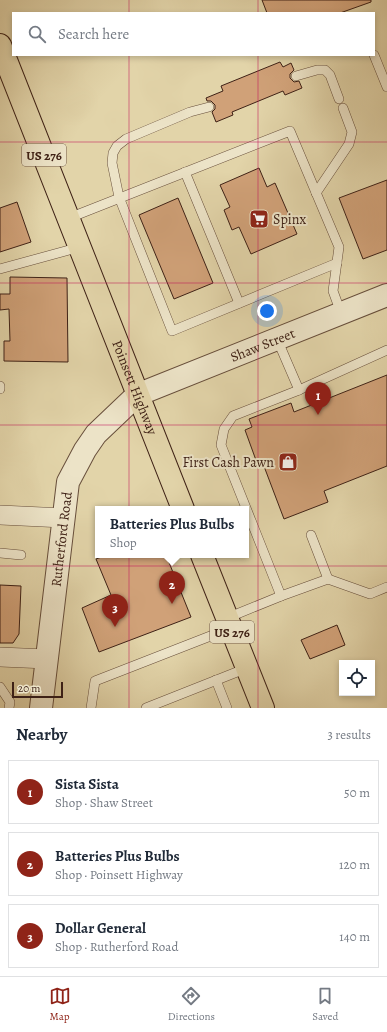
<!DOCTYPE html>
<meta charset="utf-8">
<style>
body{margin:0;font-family:Alegreya,serif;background:#f6f6f7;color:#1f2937}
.controls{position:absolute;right:12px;bottom:12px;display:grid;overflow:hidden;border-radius:0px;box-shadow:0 2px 6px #0003}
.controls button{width:36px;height:36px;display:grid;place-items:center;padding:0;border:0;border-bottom:1px solid #e0e1e3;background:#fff;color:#1f2937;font:20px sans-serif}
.scale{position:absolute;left:12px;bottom:10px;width:51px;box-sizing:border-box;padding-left:4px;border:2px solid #3e2116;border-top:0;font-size:11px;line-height:14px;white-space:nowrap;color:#3e2116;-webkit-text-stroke:3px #ece3c7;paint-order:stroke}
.you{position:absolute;left:267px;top:311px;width:14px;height:14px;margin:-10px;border:3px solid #fff;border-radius:50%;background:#1a73e8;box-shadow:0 0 0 6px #1a73e833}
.badge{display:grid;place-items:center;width:26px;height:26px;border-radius:50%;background:#8f2418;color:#fff;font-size:13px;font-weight:700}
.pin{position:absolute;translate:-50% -33px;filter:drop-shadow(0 1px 2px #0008)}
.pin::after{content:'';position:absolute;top:21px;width:14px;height:12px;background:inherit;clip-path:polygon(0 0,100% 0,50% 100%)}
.popup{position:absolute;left:95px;top:506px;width:154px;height:52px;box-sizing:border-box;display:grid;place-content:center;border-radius:0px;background:#fff;filter:drop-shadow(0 1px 3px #0005);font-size:13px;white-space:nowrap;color:#747a83}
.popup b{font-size:15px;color:#1f2937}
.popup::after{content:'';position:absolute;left:50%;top:100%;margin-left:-8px;border:8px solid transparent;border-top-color:#fff}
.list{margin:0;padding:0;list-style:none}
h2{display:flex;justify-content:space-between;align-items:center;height:52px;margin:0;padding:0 16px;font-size:17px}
h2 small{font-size:13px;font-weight:400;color:#747a83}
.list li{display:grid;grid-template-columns:26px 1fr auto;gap:12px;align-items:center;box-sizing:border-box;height:64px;margin:0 8px 8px;padding:0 8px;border:1px solid #e0e1e3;border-radius:0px}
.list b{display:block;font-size:15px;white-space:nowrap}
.list p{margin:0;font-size:13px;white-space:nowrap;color:#747a83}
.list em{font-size:13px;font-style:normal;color:#747a83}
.icon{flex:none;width:22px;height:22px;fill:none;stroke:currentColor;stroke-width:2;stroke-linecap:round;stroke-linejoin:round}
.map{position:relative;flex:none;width:387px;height:708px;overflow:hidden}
.search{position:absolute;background:#fff;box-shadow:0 2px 6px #0003;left:12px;right:12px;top:12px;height:44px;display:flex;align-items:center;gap:10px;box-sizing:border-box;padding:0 14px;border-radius:0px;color:#747a83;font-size:15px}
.sheet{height:268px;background:#fff}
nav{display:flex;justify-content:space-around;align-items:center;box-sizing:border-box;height:56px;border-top:1px solid #e0e1e3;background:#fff;font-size:11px;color:#747a83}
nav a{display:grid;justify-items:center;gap:2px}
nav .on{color:#8f2418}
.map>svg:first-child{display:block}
.building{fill:#d0a178;stroke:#3e2116}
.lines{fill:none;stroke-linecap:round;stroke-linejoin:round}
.service-casing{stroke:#674e3b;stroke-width:10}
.minor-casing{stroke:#674e3b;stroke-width:20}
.tertiary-casing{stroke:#674e3b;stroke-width:24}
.trunk-casing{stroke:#3e2116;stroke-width:24}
.service{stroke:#ece3c7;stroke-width:9}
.minor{stroke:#ece3c7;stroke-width:19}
.tertiary{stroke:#ece3c7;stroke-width:22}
.trunk{stroke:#e2d4a9;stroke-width:22}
.grid{fill:none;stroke:#c2185b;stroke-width:1;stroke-opacity:0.55}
.labels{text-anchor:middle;stroke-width:4;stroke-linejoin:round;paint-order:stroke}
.shield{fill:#ece3c7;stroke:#725b4b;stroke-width:1}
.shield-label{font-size:13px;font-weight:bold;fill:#3e2116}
.poi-label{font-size:14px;fill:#3e2116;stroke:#ece3c7;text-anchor:start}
.street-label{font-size:14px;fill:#3e2116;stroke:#ece3c7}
</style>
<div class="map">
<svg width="387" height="708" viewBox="0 0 387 708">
<rect width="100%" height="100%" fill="#e2d4a9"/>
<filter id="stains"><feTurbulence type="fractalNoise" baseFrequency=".005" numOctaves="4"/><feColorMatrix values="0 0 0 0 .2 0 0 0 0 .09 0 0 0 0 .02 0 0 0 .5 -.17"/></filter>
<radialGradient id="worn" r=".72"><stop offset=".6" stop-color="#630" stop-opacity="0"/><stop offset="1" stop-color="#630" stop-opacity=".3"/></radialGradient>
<g class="building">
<path d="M262,0h109v2l-31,11h-73z"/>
<path d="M280,62l3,5 8,-4 3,7 -4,4v4l4,4 5,-1 3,7 -17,7 -2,-4 -51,21 1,3 -17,7 -4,-10 3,-3v-4l-4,-4h-4l-1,-3 17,-7 -2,-5z"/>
<path d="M259,168l8,19 8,-4 22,51 -46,20 -12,-27 -7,3 -8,-20 6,-3 -10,-22z"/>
<path d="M387,180v70l-24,9 -24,-61z"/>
<path d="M178,198l35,85 -39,16 -35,-84z"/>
<path d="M17,202l14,40 -31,10v-44z"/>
<path d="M10,277l57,1 1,84 -64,-1v-20h6l-1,-32 -9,1v-16h10z"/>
<path d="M387,375v91l-63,25 4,11 -44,17 -22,-58 -5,2 -12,-33 7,-3 -3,-8 42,-16 3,9z"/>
<path d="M107,555h59l25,62 -92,35 -17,-44 29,-13 -15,-36z"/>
<path d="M0,585l21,1 -2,48 -6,9h-13z"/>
<path d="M337,625l8,20 -35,14 -9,-19z"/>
</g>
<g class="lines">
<g class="service-casing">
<g id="service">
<path d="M374,55l13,32"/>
<path d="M296,76l21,-6h8l5,5 9,24"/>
<path d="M209,107l-19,5 -64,27 -9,7 -4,7 -1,10 7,34 53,134 165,-68"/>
<path d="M185,172l54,131"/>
<path d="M316,193l33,-49 3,-12 -9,-24"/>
<path d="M69,218l221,-87 49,116 -6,44 8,22"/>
<path d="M0,269l80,-22"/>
<path d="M277,339l22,51"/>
<path d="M0,386v3"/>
<path d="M311,535l17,44"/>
<path d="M0,553l21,2"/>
<path d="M281,596l47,-17 42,15 17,-7"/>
<path d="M227,618l54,-22 -60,-151 3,-16 9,-13 66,-26 88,-40"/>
<path d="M216,680l11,28"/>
<path d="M0,687l10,15 -1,6"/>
<path d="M91,708l4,-27 136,-53"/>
<path d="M146,708l101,-40"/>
</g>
</g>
<g class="minor-casing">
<g id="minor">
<path d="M0,515l64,3"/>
<path d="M0,657l47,2"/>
</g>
</g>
<g class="tertiary-casing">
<g id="tertiary">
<path id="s1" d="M41,708l27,-226 17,-32 11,-16 41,-39 250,-100"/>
</g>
</g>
<g class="trunk-casing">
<g id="trunk">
<path id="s2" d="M0,45l183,464"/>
<path d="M202,555l61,153"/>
</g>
</g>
<use href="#service" class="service"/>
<use href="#minor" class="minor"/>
<use href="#tertiary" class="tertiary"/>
<use href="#trunk" class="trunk"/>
</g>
<path class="grid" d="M129,0v13M258,0v13M129,55v653M258,55v653M0,142h387M0,283h387M0,425h387M0,566h387"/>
<defs>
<g id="supermarket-square" transform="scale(1)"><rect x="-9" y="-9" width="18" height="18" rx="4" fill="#8f2418" stroke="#ece3c7"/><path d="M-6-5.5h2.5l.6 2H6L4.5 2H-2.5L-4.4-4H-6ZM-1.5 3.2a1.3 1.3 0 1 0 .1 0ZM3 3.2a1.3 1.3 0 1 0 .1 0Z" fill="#fff"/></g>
<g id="shop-square" transform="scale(1)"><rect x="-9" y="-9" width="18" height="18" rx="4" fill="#8f2418" stroke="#ece3c7"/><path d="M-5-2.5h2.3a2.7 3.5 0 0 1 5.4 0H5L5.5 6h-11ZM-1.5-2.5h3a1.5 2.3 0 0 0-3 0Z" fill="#fff"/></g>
</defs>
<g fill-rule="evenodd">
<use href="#supermarket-square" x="259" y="219"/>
<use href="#shop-square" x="288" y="462"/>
</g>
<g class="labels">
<g class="shield">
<rect x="22" y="144" width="44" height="22" rx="3"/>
<rect x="210" y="621" width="44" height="22" rx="3"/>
</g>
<g class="shield-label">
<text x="44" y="160">US 276</text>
<text x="232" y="637">US 276</text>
</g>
<g class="poi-label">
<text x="273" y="224">Spinx</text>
<text x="274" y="467" text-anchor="end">First Cash Pawn</text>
</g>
<g class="street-label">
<text dy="5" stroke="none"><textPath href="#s1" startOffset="475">Shaw Street</textPath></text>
<text dy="5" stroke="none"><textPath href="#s2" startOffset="368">Poinsett Highway</textPath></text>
<text dy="5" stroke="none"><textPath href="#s1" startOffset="170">Rutherford Road</textPath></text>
</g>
</g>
<rect width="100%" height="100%" filter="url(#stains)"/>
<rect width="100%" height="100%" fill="url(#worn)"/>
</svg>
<div class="controls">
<button><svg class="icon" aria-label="locate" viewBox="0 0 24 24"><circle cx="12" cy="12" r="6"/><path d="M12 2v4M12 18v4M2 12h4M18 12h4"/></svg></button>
</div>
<div class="scale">20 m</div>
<div class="you"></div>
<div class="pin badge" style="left:318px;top:415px">1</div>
<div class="pin badge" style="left:172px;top:604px">2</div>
<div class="popup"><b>Batteries Plus Bulbs</b>Shop</div>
<div class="pin badge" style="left:115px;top:627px">3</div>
<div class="search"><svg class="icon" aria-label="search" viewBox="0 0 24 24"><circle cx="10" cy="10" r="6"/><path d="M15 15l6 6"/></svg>Search here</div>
</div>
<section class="sheet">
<h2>Nearby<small>3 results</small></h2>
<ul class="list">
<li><span class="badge">1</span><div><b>Sista Sista</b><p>Shop · Shaw Street</p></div><em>50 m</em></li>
<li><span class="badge">2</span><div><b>Batteries Plus Bulbs</b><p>Shop · Poinsett Highway</p></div><em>120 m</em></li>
<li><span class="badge">3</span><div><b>Dollar General</b><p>Shop · Rutherford Road</p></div><em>140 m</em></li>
</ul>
</section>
<nav>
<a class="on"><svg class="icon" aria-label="map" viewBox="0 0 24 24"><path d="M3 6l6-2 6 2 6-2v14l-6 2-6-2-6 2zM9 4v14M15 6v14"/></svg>Map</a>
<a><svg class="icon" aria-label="directions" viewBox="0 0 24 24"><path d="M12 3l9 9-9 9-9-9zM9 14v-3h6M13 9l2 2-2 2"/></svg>Directions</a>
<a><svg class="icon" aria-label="saved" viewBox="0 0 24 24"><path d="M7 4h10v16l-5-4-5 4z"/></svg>Saved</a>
</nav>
